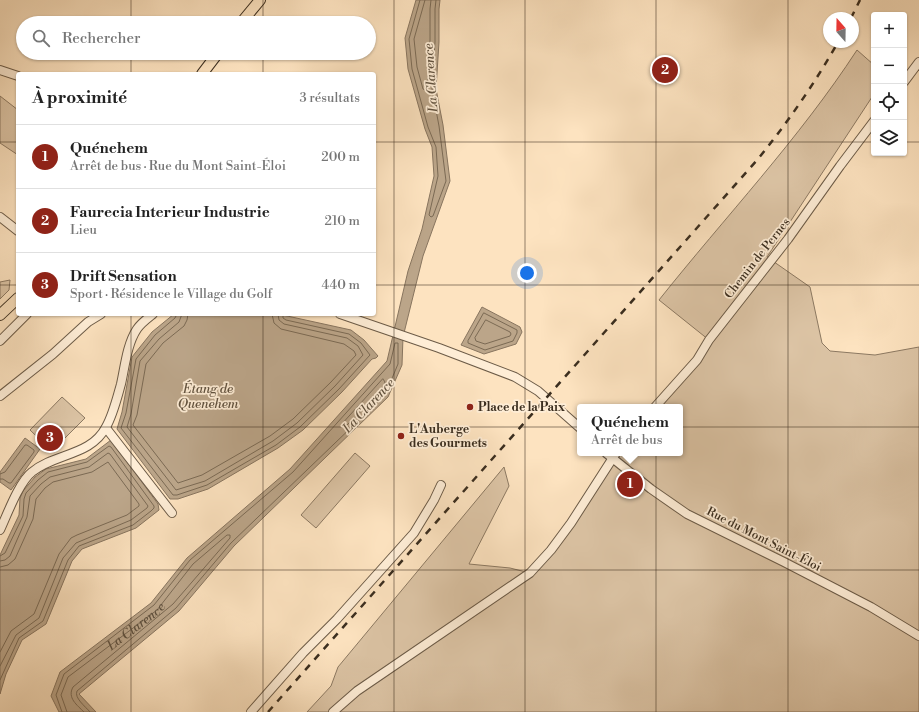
<!DOCTYPE html>
<html lang="fr">
<meta charset="utf-8">
<style>
body{margin:0;font-family:"Libre Bodoni",serif;background:#f6f6f6;color:#222}
.controls{position:absolute;right:12px;top:12px;display:grid;overflow:hidden;border-radius:4px;box-shadow:0 1px 3px #0004}
.controls button{width:36px;height:36px;display:grid;place-items:center;padding:0;border:0;border-bottom:1px solid #e0e0e0;background:#fff;color:#222;font:20px sans-serif}
.compass{position:absolute;left:823px;top:12px;width:36px;height:36px;border-radius:50%;background:#fff;box-shadow:0 1px 3px #0004;rotate:340deg}
.you{position:absolute;left:527px;top:273px;width:14px;height:14px;margin:-10px;border:3px solid #fff;border-radius:50%;background:#1a73e8;box-shadow:0 0 0 6px #1a73e833}
.badge{display:grid;place-items:center;width:26px;height:26px;border-radius:50%;background:#8f2418;color:#fff;font-size:13px;font-weight:700}
.pin{position:absolute;translate:-50% -50%;border:2px solid #fff;box-shadow:0 1px 4px #0006}
.popup{position:absolute;left:577px;top:404px;width:106px;height:52px;box-sizing:border-box;display:grid;place-content:center;border-radius:4px;background:#fff;filter:drop-shadow(0 1px 3px #0005);font-size:13px;white-space:nowrap;color:#767676}
.popup b{font-size:15px;color:#222}
.popup::after{content:'';position:absolute;left:50%;top:100%;margin-left:-8px;border:8px solid transparent;border-top-color:#fff}
.list{margin:0;padding:0;list-style:none}
h2{display:flex;justify-content:space-between;align-items:center;height:52px;margin:0;padding:0 16px;font-size:17px}
h2 small{font-size:13px;font-weight:400;color:#767676}
.list li{display:grid;grid-template-columns:26px 1fr auto;gap:12px;align-items:center;box-sizing:border-box;height:64px;padding:0 16px;border-top:1px solid #e0e0e0}
.list b{display:block;font-size:15px;white-space:nowrap}
.list p{margin:0;font-size:13px;white-space:nowrap;color:#767676}
.list em{font-size:13px;font-style:normal;color:#767676}
.icon{flex:none;width:22px;height:22px;fill:none;stroke:currentColor;stroke-width:2;stroke-linecap:round;stroke-linejoin:round}
.map{position:relative;flex:none;width:919px;height:712px;overflow:hidden}
.search{position:absolute;background:#fff;box-shadow:0 1px 3px #0004;left:16px;top:16px;width:360px;height:44px;display:flex;align-items:center;gap:10px;box-sizing:border-box;padding:0 14px;border-radius:22px;color:#767676;font-size:15px}
.panel{position:absolute;background:#fff;box-shadow:0 1px 3px #0004;left:16px;top:72px;width:360px;height:244px;border-radius:4px}
.map>svg:first-child{display:block}
.green{fill:#dcc4a5;stroke:#8c7962}
.water{fill:#bba589;stroke:#88755f}
.lines{fill:none;stroke-linecap:round;stroke-linejoin:round}
.shore{stroke:#7b6a54;stroke-width:1}
.minor-casing{stroke:#6c5b47;stroke-width:10}
.major-casing{stroke:#3b2e1f;stroke-width:12}
.minor{stroke:#feedd6;stroke-width:8}
.major{stroke:#fde3c0;stroke-width:10}
.rail{stroke:#3b2e1f;stroke-width:2.5;stroke-dasharray:7 7;stroke-linecap:butt}
.grid{fill:none;stroke:#3b2e1f;stroke-width:1;stroke-opacity:0.55}
.poi-dot{fill:#8f2418;stroke:#feedd6;stroke-width:1.5}
.labels{text-anchor:middle;stroke-width:3.5;stroke-linejoin:round;paint-order:stroke}
.street-label{font-size:12px;fill:#3b2e1f;stroke:#feedd6}
.poi-label{font-size:12px;font-weight:bold;fill:#3b2e1f;stroke:#feedd6;text-anchor:start}
.water-label{font-size:13px;font-style:italic;fill:#61523f;stroke:#feedd6}
</style>
<div class="map">
<svg width="919" height="712" viewBox="0 0 919 712">
<rect width="100%" height="100%" fill="#fde3c0"/>
<filter id="stains"><feTurbulence type="fractalNoise" baseFrequency=".005" numOctaves="4"/><feColorMatrix values="0 0 0 0 .2 0 0 0 0 .09 0 0 0 0 .02 0 0 0 .5 -.17"/></filter>
<radialGradient id="worn" r=".72"><stop offset=".6" stop-color="#630" stop-opacity="0"/><stop offset="1" stop-color="#630" stop-opacity=".3"/></radialGradient>
<g class="green">
<path d="M857,50l17,15v29l-107,163 43,30 12,56 8,8 45,4 44,-8v365h-612l24,-26 7,-19 166,-200 5,19 -40,78 41,4 20,5 21,-23 65,-97h64v-46h-25l54,-67 -50,-40c66,-83 140,-161 198,-250z"/>
<path d="M0,96l18,14v45l-18,-12z"/>
<path d="M10,280l-1,10 -9,9v-17z"/>
<path d="M62,397l23,21 -33,33 -22,-21z"/>
<path d="M355,453l15,13 -54,62 -15,-13z"/>
</g>
<g class="water">
<path d="M416,0h24l-1,9v33l-3,47 7,36 7,56 -27,75 -20,81 -1,28 -14,32 -154,149 -55,65 -100,83 17,18h-37l-8,-16 9,-24 91,-69 36,-45 103,-89 97,-108 21,-90 14,-42 12,-53 -2,-29 -7,-18 -17,-60 -3,-31z"/>
<path d="M482,307l38,20 2,5 -6,12 -32,10 -23,-9z"/>
<path d="M174,314h104l73,16 13,10 14,16 -2,2 -4,1 -30,33 -39,38 -25,18 -70,41 -30,10h-8l-53,-70 5,-17 10,-55 20,-25z"/>
<path d="M25,438l15,11 -29,41 -11,-8v-10z"/>
<path d="M111,440l47,64 1,6 -23,18 -54,21 -10,12 -26,63 -24,16 -16,34 -6,20v-139l19,-40 1,-17 3,-7 12,-14 11,-8 40,-10z"/>
</g>
<g class="lines">
<g class="shore">
<path d="M420,0l-11,39 3,30 16,58 8,20 2,29 -9,39 2,2 2,-1 13,-35 -7,-55 -7,-37 3,-47v-33l1,-9"/>
<path d="M425,0l-11,39 3,28 6,22 2,1 2,-2 3,-46v-33l1,-9"/>
<path d="M484,313l33,17v3l-4,8 -28,9 -17,-7v-2z"/>
<path d="M177,314l-2,4 -20,17 -19,24 -10,54 -5,15 52,67h4l30,-10 69,-40 24,-18 39,-38 31,-34 -9,-12 -12,-9 -63,-14 -3,-2v-4"/>
<path d="M182,314l-3,8 -20,17 -19,22 -9,53 -4,13 49,63 29,-9 68,-40 24,-18 38,-37 28,-31 -5,-9 -11,-8 -63,-14 -5,-4 -1,-6"/>
<path d="M188,314l-1,6 -3,6 -21,17 -17,21 -9,51 -4,10 45,58 24,-8 68,-39 23,-17 38,-37 25,-27 -2,-4 -10,-7 -63,-15 -7,-6 -2,-9"/>
<path d="M486,320l24,12 1,2 -1,2 -25,8 -9,-3 -1,-3z"/>
<path d="M383,379l2,3 -4,10 -34,33h-3v-3z"/>
<path d="M0,474l5,-2 20,-27h2l7,5v2l-23,31h-2l-6,-4h-3"/>
<path d="M0,556l5,-3 18,-37 1,-17 2,-6 12,-13 10,-8 39,-10 22,-16 2,1 43,59v2l-3,3 -18,14 -54,21 -11,14 -25,61 -24,17 -19,42"/>
<path d="M0,561l5,-1 5,-4 17,-39 3,-21 11,-12 9,-7 39,-10 19,-14 2,1 38,52 -1,2 -16,12 -55,23 -13,15 -24,60 -23,17 -16,31"/>
<path d="M0,567l8,-2 7,-6 18,-40 3,-20 9,-11 8,-6 39,-10 16,-10 31,42v2l-12,9 -50,20 -6,3 -12,16 -25,60 -23,17 -11,21"/>
<path d="M62,712l-6,-17 8,-21 90,-69 36,-45 103,-88 97,-108 5,-21h3v21l-13,31 -154,148 -55,65 -99,83c-3,7 8,15 13,21"/>
<path id="s1" d="M67,712l-6,-17 7,-18 89,-67 36,-46 34,-29h3v3l-57,66 -100,83c-6,11 4,18 11,25"/>
</g>
<g class="minor-casing">
<g id="minor">
<path d="M0,70l18,6"/>
<path d="M904,82l15,-20"/>
<path d="M0,217l18,14"/>
<path d="M340,314l99,34 76,29 23,14 42,37"/>
<path d="M0,341l27,-27"/>
<path d="M0,396l53,-42 35,-32 13,-8"/>
<path d="M655,407l42,-47 12,-20 79,-101 52,-73 34,-45"/>
<path d="M106,428l66,85"/>
<path d="M606,453l45,36 36,25 97,48 87,45 48,29"/>
<path d="M0,530c7,-15 19,-48 32,-58 23,-19 59,-16 74,-45 7,-12 11,-29 15,-43 4,-18 6,-40 16,-55 4,-6 11,-11 16,-15"/>
<path d="M251,712l52,-59 34,-34 77,-86 20,-33 7,-15"/>
<path d="M333,712l24,-21 173,-118 21,-23 20,-27 45,-70"/>
</g>
</g>
<g class="major-casing">
<g id="major">
<path d="M241,23l19,-23"/>
<path d="M202,74l16,-21"/>
<path d="M0,315l18,-17"/>
</g>
</g>
<use href="#minor" class="minor"/>
<use href="#major" class="major"/>
<g class="rail">
<path d="M851,18l9,-18"/>
<path d="M268,712l490,-553c30,-37 57,-76 80,-117"/>
</g>
</g>
<path class="grid" d="M131,0v23M263,0v23M394,0v712M525,0v712M656,0v712M788,0v712M131,53v21M263,53v21M0,142h18M374,142h500M904,142h15M0,285h18M374,285h545M131,314v398M263,314v398M0,427h919M0,570h919"/>
<g class="poi-dot">
<circle cx="470" cy="407" r="4"/>
<circle cx="401" cy="436" r="4"/>
</g>
<g class="labels">
<g class="street-label">
<text transform="translate(757 258) rotate(-52)" y="4">Chemin de Pernes</text>
<text transform="translate(764 539) rotate(27)" y="4">Rue du Mont Saint-Éloi</text>
</g>
<g class="poi-label">
<text x="478" y="411">Place de la Paix</text>
<text x="409" y="433">L'Auberge<tspan x="409" dy="14">des Gourmets</tspan></text>
</g>
<g class="water-label">
<text transform="translate(430 78) rotate(-94)" y="5">La Clarence</text>
<text x="208" y="393">Étang de<tspan x="208" dy="15">Quenehem</tspan></text>
<text transform="translate(368 405) rotate(-47)" y="5">La Clarence</text>
<text dy="5" stroke="none"><textPath href="#s1" startOffset="122">La Clarence</textPath></text>
</g>
</g>
<rect width="100%" height="100%" filter="url(#stains)"/>
<rect width="100%" height="100%" fill="url(#worn)"/>
</svg>
<div class="controls">
<button>+</button>
<button>−</button>
<button><svg class="icon" aria-label="locate" viewBox="0 0 24 24"><circle cx="12" cy="12" r="6"/><path d="M12 2v4M12 18v4M2 12h4M18 12h4"/></svg></button>
<button><svg class="icon" aria-label="layers" viewBox="0 0 24 24"><path d="M12 4l9 5-9 5-9-5zM3 14l9 5 9-5"/></svg></button>
</div>
<svg class="compass" viewBox="-18 -18 36 36"><path d="M0-13l5 13h-10z" fill="#e53935"/><path d="M0 13l5-13h-10z" fill="#767676"/></svg>
<div class="you"></div>
<div class="pin badge" style="left:630px;top:484px">1</div>
<div class="popup"><b>Quénehem</b>Arrêt de bus</div>
<div class="pin badge" style="left:665px;top:70px">2</div>
<div class="pin badge" style="left:50px;top:438px">3</div>
<div class="search"><svg class="icon" aria-label="search" viewBox="0 0 24 24"><circle cx="10" cy="10" r="6"/><path d="M15 15l6 6"/></svg>Rechercher</div>
<section class="panel">
<h2>À proximité<small>3 résultats</small></h2>
<ul class="list">
<li><span class="badge">1</span><div><b>Quénehem</b><p>Arrêt de bus · Rue du Mont Saint-Éloi</p></div><em>200 m</em></li>
<li><span class="badge">2</span><div><b>Faurecia Interieur Industrie</b><p>Lieu</p></div><em>210 m</em></li>
<li><span class="badge">3</span><div><b>Drift Sensation</b><p>Sport · Résidence le Village du Golf</p></div><em>440 m</em></li>
</ul>
</section>
</div>
